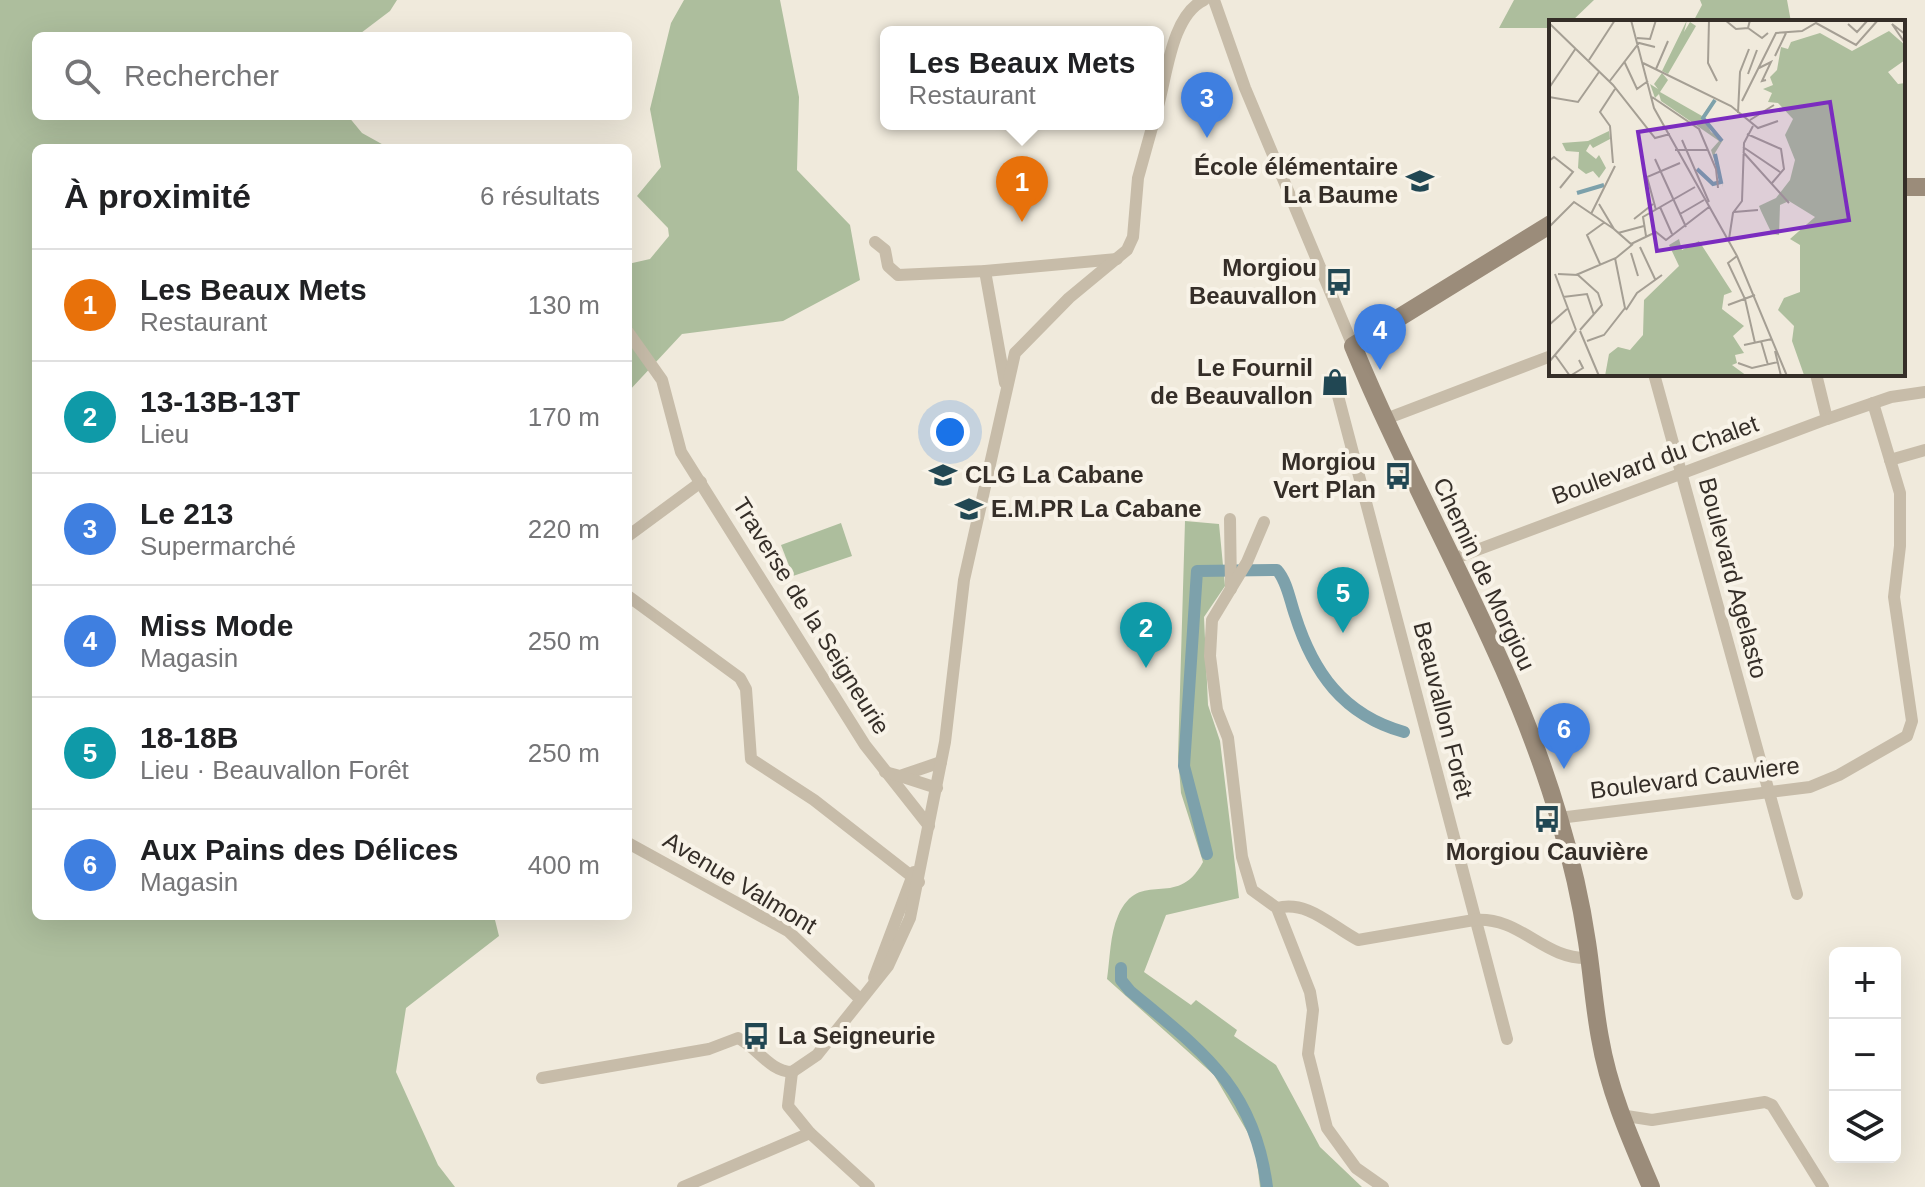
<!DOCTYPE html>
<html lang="fr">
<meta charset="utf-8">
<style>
body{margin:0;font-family:Arial,sans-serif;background:#f6f6f6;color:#202124}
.controls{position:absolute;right:24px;bottom:24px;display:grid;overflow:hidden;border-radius:12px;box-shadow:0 8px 32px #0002}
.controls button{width:72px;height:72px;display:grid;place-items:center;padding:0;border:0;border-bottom:2px solid #e0e0e0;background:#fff;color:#202124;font:40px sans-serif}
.you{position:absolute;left:950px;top:432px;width:28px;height:28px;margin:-20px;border:6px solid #fff;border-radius:50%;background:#1a73e8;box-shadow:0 0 0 12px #1a73e833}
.badge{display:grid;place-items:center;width:52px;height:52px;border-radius:50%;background:#7c3aed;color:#fff;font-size:26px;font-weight:700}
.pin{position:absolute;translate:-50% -66px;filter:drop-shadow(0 2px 4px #0008)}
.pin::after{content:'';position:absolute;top:42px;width:28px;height:24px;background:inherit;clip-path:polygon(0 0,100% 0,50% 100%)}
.popup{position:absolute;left:880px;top:26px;width:284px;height:104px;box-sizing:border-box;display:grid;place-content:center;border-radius:12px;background:#fff;filter:drop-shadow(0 2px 6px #0005);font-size:26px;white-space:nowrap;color:#757577}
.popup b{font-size:30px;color:#202124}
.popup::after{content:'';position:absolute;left:50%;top:100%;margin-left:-16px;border:16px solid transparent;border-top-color:#fff}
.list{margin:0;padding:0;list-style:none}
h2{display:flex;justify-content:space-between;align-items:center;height:104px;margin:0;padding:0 32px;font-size:34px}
h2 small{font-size:26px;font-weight:400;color:#757577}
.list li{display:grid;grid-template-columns:52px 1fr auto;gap:24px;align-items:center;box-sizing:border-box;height:112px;padding:0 32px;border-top:2px solid #e0e0e0}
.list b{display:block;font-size:30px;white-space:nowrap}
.list p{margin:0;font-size:26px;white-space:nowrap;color:#757577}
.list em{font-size:26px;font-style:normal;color:#757577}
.icon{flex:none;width:44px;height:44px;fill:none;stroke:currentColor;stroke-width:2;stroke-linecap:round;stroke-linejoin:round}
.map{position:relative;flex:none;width:1925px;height:1187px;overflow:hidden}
.search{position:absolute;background:#fff;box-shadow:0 8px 32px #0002;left:32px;top:32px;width:600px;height:88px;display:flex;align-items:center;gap:20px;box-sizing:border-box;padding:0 28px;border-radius:12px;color:#757577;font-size:30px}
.panel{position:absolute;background:#fff;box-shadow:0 8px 32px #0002;left:32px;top:144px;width:600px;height:776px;border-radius:12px}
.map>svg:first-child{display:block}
.green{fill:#adbe9d}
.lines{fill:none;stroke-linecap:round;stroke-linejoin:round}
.canal{stroke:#7da1ab;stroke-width:12}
.street{stroke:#c7bca9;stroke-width:12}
.secondary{stroke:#9b8c7a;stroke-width:18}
.labels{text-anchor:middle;stroke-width:8;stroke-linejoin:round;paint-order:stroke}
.poi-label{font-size:24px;font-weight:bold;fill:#352e28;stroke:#f8f3e8;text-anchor:end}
.street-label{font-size:24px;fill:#352e28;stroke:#f8f3e8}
.inset-river{fill:none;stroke:#7da1ab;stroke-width:4}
.inset-road{fill:none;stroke:#a59f94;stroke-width:2}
.view{fill:#7b2cbf;fill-opacity:0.15;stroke:#7b2cbf;stroke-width:4}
.inset-edge{fill:none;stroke:#352e28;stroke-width:4}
</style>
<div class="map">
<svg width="1925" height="1187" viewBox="0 0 1925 1187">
<rect width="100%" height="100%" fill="#f0eadc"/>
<g class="green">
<path d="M0,0h397l-7,11 -33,25h-321v80h312l14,17 27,15h-353v768h458l5,20 -93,72 -10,64 42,93 17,22h-455z"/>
<path d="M684,0h96l19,97 -2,73 53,55 10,55 -77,41 -101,13 -54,58v-128l22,-5 19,-23 -1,-8 -31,-32 24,-29 -11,-58 21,-86z"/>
<path d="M1514,0h80l-23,22h-20v6h-52z"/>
<path d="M1700,0h87l4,22h-98l9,-17z"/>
<path d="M1185,521l34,3 6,62 -21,31 4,88 12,36 19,157 -73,17 -22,57 47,33 5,-5 41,30 -3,6 42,29 44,82 42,40h-102l-5,-42 -41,-70 -107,-96c3,-20 3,-45 11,-63 22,-50 58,-4 85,-54l-22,-69 -3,-36z"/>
<path d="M841,523l11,33 -59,20 -12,-31z"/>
</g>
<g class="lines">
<g class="canal">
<path d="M1207,854l-23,-88 13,-195 80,-1c10,11 13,31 18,45 18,57 48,100 109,117"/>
<path d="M1121,968v12l9,11c72,60 124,96 137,196"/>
</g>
<g class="street">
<path d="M1214,0l31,88 108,258"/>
<path d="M1158,106c9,-32 14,-91 46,-106"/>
<path d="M875,242l10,8 3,16 10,9 87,-4 132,-12"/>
<path d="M985,271l20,112"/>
<path d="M628,332l34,48 19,72 184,293 64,81"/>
<path d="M1654,374l143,520"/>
<path d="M1816,374l11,45"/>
<path d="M1337,392l170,647"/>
<path d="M1383,420l168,-64"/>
<path d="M1890,460l35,-10"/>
<path d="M1230,519l1,70"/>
<path d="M1264,522l-17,40 -35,58 -2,36 7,54 11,28 14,119 10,33 25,18 33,84 3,18 -5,44 19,74 29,40 27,19"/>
<path d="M628,536l73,-54"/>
<path d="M1453,559l374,-140 64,-22 34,-5"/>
<path d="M628,596l112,82 6,11 5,70 63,41 105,82"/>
<path d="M885,772l15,4 41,-14"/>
<path d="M900,776l37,12"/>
<path d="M1559,818l251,-31 29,-12 68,-39 5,-15 -18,-124 6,-51v-53l-27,-90"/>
<path d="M628,843l160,88 72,68"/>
<path d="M1277,908c31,-8 54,18 81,32l116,-20c47,-4 69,40 115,38"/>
<path d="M874,978l40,-106"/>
<path d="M792,1072l-4,34 22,27 59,54"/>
<path d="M542,1078l167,-29 29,-11c20,10 31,33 54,34l25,-17 71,-89 22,-48 35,-176 19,-162 51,-227 54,-55 58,-48 6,-13 5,-59 15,-54"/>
<path d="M1620,1115l32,5 113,-18 7,3 51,82"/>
<path d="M683,1187l127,-54"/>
</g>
<g class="secondary">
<path d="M1903,187h22"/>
<path d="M1551,224l-198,122c65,158 158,307 206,472 12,40 22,83 28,124 5,32 7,64 13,96 9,53 30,100 51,149"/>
</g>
</g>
<defs>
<g id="school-bare" transform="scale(2.16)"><path d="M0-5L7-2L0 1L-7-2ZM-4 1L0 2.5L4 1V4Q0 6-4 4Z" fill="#214753" stroke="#f8f3e8" stroke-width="2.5" paint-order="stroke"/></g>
<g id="bus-bare" transform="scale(2.16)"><path d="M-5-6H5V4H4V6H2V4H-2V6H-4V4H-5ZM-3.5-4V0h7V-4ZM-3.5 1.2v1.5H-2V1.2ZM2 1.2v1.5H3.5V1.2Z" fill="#214753" stroke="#f8f3e8" stroke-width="2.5" paint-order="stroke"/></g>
<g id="shop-bare" transform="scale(2.16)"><path d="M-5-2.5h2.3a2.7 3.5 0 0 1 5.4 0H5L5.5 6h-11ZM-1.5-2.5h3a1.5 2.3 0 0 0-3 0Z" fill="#214753" stroke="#f8f3e8" stroke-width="2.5" paint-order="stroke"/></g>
</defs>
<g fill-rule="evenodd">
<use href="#school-bare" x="1420" y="181"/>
<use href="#bus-bare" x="1339" y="282"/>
<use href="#shop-bare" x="1335" y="382"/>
<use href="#school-bare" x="943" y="475"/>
<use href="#bus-bare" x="1398" y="476"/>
<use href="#school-bare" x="969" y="509"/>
<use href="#bus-bare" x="1547" y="819"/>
<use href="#bus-bare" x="756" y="1036"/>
</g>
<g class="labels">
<g class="poi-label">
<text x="1398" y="175">École élémentaire<tspan x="1398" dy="28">La Baume</tspan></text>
<text x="1317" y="276">Morgiou<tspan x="1317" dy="28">Beauvallon</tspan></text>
<text x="1313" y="376">Le Fournil<tspan x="1313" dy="28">de Beauvallon</tspan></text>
<text x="1376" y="470">Morgiou<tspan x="1376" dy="28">Vert Plan</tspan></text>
<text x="965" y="483" text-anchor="start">CLG La Cabane</text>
<text x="991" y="517" text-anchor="start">E.M.PR La Cabane</text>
<text x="1547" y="860" text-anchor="middle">Morgiou Cauvière</text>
<text x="778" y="1044" text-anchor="start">La Seigneurie</text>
</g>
<g class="street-label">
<text transform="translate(1655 460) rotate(-20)" y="8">Boulevard du Chalet</text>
<text transform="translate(1484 574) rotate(65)" y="8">Chemin de Morgiou</text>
<text transform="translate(1733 578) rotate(75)" y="8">Boulevard Agelasto</text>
<text transform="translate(811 616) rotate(58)" y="8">Traverse de la Seigneurie</text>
<text transform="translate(1443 710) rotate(76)" y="8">Beauvallon Forêt</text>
<text transform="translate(1695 778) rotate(-7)" y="8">Boulevard Cauviere</text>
<text transform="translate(740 883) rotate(31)" y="8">Avenue Valmont</text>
</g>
</g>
<g transform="translate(1549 20)">
<rect width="356" height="356" fill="#f0eadc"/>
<path d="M138,0l-3,12 6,-10 6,4 -28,48 -6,-3zM340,11l16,14v15l-17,12 10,12 7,-1v293l-101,-1 -12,-34 2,-15 -16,-16 6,-12 16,-6v-47l-10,-6 25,-22 -26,-16 -9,4 -1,30 -7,-1 -11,-23 -2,-5 17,-8 14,-18 5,-20 -10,-25 8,-16 -15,-16 -10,-1 4,-9 -9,-4 10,-4 -3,-8 7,-7 4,-23 7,2 3,-7 29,-9 32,18zM113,53l6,7 -8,12 42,24 12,-17 1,2 -12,16 8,15 12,8 -8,13 8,34 -12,-37 8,-9 -58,-40 -2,-7 -4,4 -5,-14 8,5 -4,-5zM60,111l1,8 -17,9 -3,-4 -4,7 10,8 3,-4 7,13 -7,10 -6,-7 -7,3 -8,-6 1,-16 -13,-1 -4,-8 26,-2zM130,219l3,11 17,-9 33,51 -8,3 -2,14 22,17 -11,10 11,17 -9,2 2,8 -5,2 15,11h-142l4,-22 9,-7 12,3 13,-15 1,-35 35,-34 -10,-21z" fill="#adbe9d"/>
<path class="inset-river" d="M166,80l-12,18 19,23M148,149l16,15 8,-2 -6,-28M28,173l27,-8"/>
<path class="inset-road" d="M82,0l23,88 83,148 50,120M160,0l-1,43 9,18M176,0l11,9 12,-1 2,-8M0,3l64,62 42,53 15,-4M299,4l9,8 11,-12M199,8l14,10 6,-5M356,14l-13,-10 13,19M88,18l13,1 6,-19M226,36l11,-23M40,40l26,-40M75,41l13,28 11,-8M94,43l88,43 27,22 20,-7M210,48l12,-6 -9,19 4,-1M107,49l12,-28M199,54l9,-24M60,62l30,-39 16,4M0,68l27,-40M0,77l29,5 21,-30M103,77l47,32 17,40 2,19M193,81l34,-68 26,-2 14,-8 40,22 22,-25M189,93l2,-41 9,-23M201,100l24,-15M198,114l34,15 3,20 -12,14M133,120l27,62M194,127l37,25M126,130h32M194,132l46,51M106,139l31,68M0,141l5,-4 19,15 -13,16M64,143l-3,-37 -10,-14 15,-23M50,184l15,25 17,15 25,-12 10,8 43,-33M111,187l12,27M107,190l-9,-33 33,-14M185,192l24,-2M42,194l24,-48M131,194l24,-14M85,199l19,-15M0,207l25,-25 40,27M69,213l26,-7M97,216l-3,-19 52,-30M180,219l4,-26 9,-12 2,-58 9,-17M91,227l15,32M82,233l7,23M188,236l-9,7 17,36 10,44M51,244l-13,-29 18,-13M6,254l21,56M9,254l20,1 20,18 4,12 -22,25M27,255l40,-17 17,-14M14,277l24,-3 7,21M179,285l27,-10M77,290l11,-17 25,-18M0,305l18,-16M31,311l19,45M38,321l17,-6 21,-27 -10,-50M212,321l7,24M195,325l28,-6M226,331l6,25M6,335l15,21 13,-8 -4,-8M0,342l27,-32M189,343l14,5 26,-6"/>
<path class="view" d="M281,82l19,118 -192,31 -19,-119z"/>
<rect width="356" height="356" class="inset-edge"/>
</g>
</svg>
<div class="controls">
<button>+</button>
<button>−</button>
<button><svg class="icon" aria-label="layers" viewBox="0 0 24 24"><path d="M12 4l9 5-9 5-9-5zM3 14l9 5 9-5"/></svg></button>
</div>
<div class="you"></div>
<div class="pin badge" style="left:1022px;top:222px;background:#e8710a">1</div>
<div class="popup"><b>Les Beaux Mets</b>Restaurant</div>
<div class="pin badge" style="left:1146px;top:668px;background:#0f9aa8">2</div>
<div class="pin badge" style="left:1207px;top:138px;background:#3f7fe0">3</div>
<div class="pin badge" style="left:1380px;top:370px;background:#3f7fe0">4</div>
<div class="pin badge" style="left:1343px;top:633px;background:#0f9aa8">5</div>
<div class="pin badge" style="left:1564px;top:769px;background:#3f7fe0">6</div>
<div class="search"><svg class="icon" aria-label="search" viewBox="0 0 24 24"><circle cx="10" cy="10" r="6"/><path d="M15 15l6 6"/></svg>Rechercher</div>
<section class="panel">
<h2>À proximité<small>6 résultats</small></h2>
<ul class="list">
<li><span class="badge" style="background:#e8710a">1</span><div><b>Les Beaux Mets</b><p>Restaurant</p></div><em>130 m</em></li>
<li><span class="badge" style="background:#0f9aa8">2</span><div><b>13-13B-13T</b><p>Lieu</p></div><em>170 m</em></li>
<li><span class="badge" style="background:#3f7fe0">3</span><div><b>Le 213</b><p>Supermarché</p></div><em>220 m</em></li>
<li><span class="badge" style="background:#3f7fe0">4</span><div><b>Miss Mode</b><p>Magasin</p></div><em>250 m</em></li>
<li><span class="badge" style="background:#0f9aa8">5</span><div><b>18-18B</b><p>Lieu · Beauvallon Forêt</p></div><em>250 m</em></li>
<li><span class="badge" style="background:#3f7fe0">6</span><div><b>Aux Pains des Délices</b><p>Magasin</p></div><em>400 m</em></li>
</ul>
</section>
</div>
